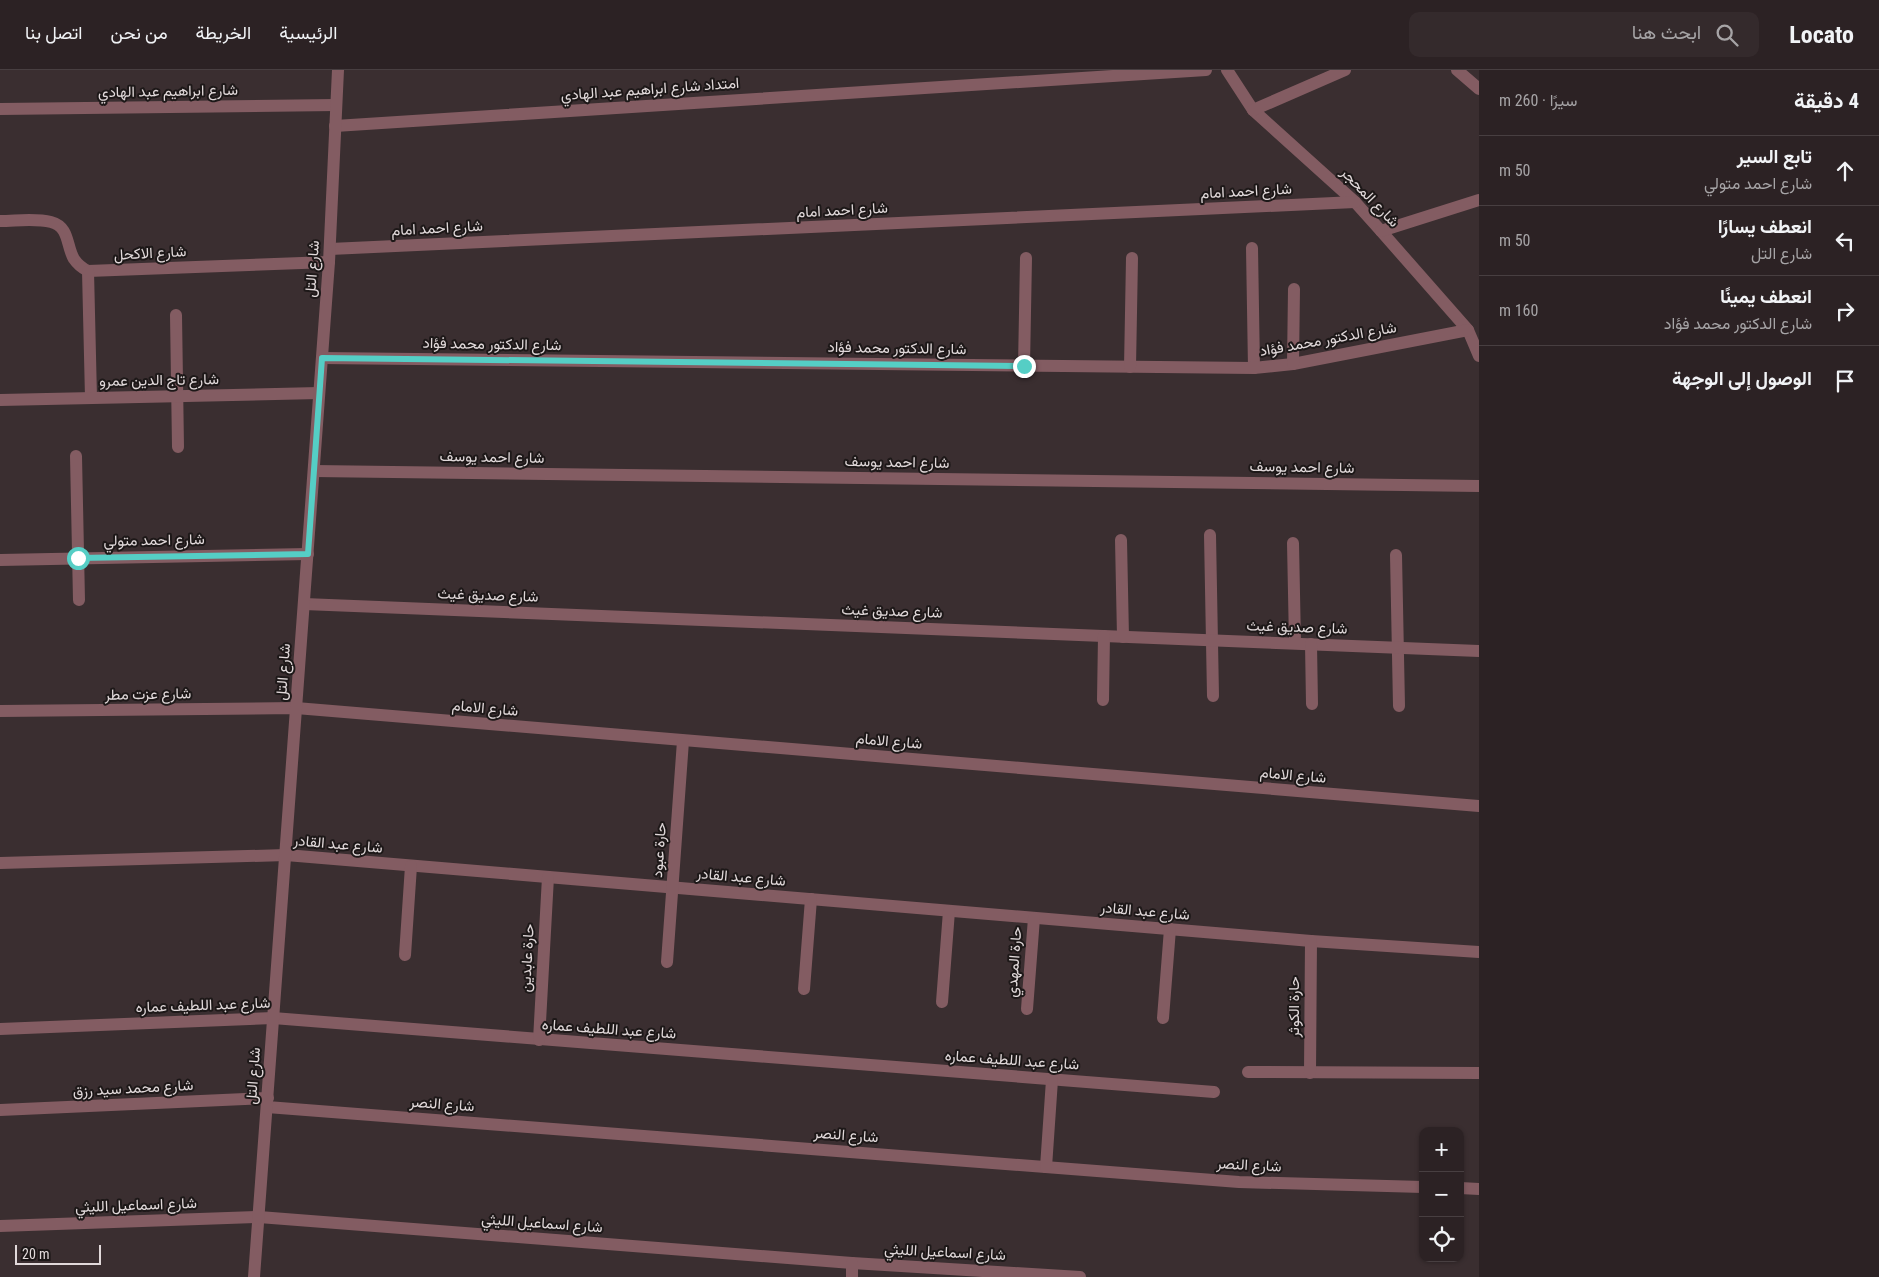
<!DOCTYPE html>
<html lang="ar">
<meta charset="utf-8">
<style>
body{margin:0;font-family:"Roboto Condensed",Vazirmatn,sans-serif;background:#342a2c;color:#f1f3f6;direction:rtl}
.controls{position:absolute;right:15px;bottom:15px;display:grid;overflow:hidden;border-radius:10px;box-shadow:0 1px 4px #0004}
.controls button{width:45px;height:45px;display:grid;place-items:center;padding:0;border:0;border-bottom:1px solid #483f41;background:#2c2224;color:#f1f3f6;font:25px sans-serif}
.scale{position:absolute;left:15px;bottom:12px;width:86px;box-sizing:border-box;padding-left:5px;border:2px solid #e1d9da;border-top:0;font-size:14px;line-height:18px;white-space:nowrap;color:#e1d9da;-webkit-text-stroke:4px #1d1818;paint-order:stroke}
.stop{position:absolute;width:15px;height:15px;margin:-11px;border:4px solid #55cec5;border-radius:50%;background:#fff}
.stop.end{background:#55cec5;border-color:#fff;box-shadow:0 1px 5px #0008}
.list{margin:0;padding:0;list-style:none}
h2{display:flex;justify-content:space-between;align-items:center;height:65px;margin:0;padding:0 20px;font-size:21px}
h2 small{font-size:16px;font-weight:400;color:#a6a4a6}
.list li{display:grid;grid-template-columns:32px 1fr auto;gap:15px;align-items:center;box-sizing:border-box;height:70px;padding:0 20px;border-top:1px solid #483f41}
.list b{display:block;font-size:19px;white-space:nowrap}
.list p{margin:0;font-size:16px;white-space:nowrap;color:#a6a4a6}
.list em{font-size:16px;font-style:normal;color:#a6a4a6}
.icon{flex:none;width:28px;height:28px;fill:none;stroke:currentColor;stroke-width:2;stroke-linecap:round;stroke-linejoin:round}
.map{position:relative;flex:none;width:1479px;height:1207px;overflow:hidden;direction:ltr}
header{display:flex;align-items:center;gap:30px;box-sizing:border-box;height:70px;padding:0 25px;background:#2c2224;border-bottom:1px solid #483f41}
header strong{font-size:24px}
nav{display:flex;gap:28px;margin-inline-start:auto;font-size:18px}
.search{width:350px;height:45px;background:#342a2c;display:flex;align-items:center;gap:12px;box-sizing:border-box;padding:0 18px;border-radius:10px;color:#a6a4a6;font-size:19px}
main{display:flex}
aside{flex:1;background:#2c2224}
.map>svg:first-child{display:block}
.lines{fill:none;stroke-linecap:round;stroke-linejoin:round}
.minor{stroke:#835c62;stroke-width:12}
.route{stroke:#55cec5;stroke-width:6}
.labels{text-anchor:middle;stroke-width:4;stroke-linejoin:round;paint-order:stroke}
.street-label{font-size:15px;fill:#e1d9da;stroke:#1d1818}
</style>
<header>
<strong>Locato</strong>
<div class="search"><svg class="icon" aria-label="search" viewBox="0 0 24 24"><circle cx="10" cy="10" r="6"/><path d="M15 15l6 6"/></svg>ابحث هنا</div>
<nav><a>الرئيسية</a><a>الخريطة</a><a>من نحن</a><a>اتصل بنا</a></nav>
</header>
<main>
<aside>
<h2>4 دقيقة<small>سيرًا · 260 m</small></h2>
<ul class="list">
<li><svg class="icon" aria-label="ahead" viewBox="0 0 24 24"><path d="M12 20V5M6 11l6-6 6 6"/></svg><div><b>تابع السير</b><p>شارع احمد متولي</p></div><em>50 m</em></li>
<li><svg class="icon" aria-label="left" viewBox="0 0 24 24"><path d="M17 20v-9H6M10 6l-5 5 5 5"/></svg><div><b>انعطف يسارًا</b><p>شارع التل</p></div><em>50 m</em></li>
<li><svg class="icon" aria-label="right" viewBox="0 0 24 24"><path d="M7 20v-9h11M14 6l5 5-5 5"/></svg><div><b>انعطف يمينًا</b><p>شارع الدكتور محمد فؤاد</p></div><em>160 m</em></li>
<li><svg class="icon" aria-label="arrive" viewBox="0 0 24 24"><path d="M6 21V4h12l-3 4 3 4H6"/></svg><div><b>الوصول إلى الوجهة</b></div></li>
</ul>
</aside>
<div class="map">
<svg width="1479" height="1207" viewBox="0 0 1479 1207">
<rect width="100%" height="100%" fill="#3a2e30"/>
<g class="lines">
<g class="minor">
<path d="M1227,0l26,40 102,92 26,29 87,99 11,26"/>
<path d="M1457,0l22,19"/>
<path d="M0,39l336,-4"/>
<path d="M1253,40l92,-40"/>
<path d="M335,56l871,-56"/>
<path d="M0,151c16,0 35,-3 51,1 19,5 15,24 23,37 4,6 8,9 14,12l241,-9"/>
<path d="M1381,161l98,-31"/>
<path d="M1252,178l2,120"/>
<path d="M330,179l1025,-47"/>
<path d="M88,201l3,127"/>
<path d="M176,245l2,132"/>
<path d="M322,288l932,10 39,-4 175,-34"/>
<path d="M1293,294l1,-75"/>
<path d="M1024,296l2,-108"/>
<path d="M1130,297l2,-109"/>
<path d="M0,330l319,-7"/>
<path d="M76,386l3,144"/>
<path d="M314,401l1165,15"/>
<path d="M1210,465l3,161"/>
<path d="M1121,470l2,97"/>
<path d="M1293,473l2,100"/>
<path d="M1396,485l3,151"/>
<path d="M0,490l308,-6"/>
<path d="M304,534l1175,47"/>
<path d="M1311,574l1,60"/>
<path d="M1103,630l1,-64"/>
<path d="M0,641l296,-3 1183,98"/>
<path d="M0,793l286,-8 1025,86 168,11"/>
<path d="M405,885l6,-89"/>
<path d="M667,892l16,-221"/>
<path d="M804,919l7,-90"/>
<path d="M942,932l7,-91"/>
<path d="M1027,939l7,-91"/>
<path d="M1163,948l7,-89"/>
<path d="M0,959l273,-11 941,74"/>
<path d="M539,970l9,-163"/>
<path d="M1248,1002l231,1"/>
<path d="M1310,1003l1,-132"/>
<path d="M267,1037l972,75 184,5"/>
<path d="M0,1040l268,-12"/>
<path d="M1046,1097l6,-87"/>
<path d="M1460,1118l19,1"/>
<path d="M0,1156l259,-9 593,46 228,14"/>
<path d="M254,1207l75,-1015 9,-192"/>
<path d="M852,1207v-14"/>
</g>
</g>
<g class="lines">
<path class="route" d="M78,488l230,-4 14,-196 702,8"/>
</g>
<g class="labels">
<g class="street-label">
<text transform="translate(650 19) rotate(-4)" y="5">امتداد شارع ابراهيم عبد الهادي</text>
<text transform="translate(168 21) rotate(-1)" y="5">شارع ابراهيم عبد الهادي</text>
<text transform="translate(1246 121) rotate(-3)" y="5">شارع احمد امام</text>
<text transform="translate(1370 127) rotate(46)" y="5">شارع المحجر</text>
<text transform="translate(842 140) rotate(-3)" y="5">شارع احمد امام</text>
<text transform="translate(437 158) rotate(-3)" y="5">شارع احمد امام</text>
<text transform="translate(150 183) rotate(-3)" y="5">شارع الاكحل</text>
<text transform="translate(312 199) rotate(-86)" y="5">شارع التل</text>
<text transform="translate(1328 269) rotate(-10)" y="5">شارع الدكتور محمد فؤاد</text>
<text transform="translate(492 274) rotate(1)" y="5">شارع الدكتور محمد فؤاد</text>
<text transform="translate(897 278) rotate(1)" y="5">شارع الدكتور محمد فؤاد</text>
<text transform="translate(159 310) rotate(-1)" y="5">شارع تاج الدين عمرو</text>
<text transform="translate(492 387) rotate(1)" y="5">شارع احمد يوسف</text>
<text transform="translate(897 392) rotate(1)" y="5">شارع احمد يوسف</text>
<text transform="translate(1302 397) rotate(1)" y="5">شارع احمد يوسف</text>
<text transform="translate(154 470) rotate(-1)" y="5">شارع احمد متولي</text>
<text transform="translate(488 525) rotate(2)" y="5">شارع صديق غيث</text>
<text transform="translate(892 541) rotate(2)" y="5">شارع صديق غيث</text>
<text transform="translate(1297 557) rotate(2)" y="5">شارع صديق غيث</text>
<text transform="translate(283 602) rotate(-86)" y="5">شارع التل</text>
<text transform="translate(148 624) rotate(-1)" y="5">شارع عزت مطر</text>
<text transform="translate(485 638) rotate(5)" y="5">شارع الامام</text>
<text transform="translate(889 671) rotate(5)" y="5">شارع الامام</text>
<text transform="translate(1293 705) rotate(5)" y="5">شارع الامام</text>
<text transform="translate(338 774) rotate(5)" y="5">شارع عبد القادر</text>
<text transform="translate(659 780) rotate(-86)" y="5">حارة عبود</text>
<text transform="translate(741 807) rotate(5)" y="5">شارع عبد القادر</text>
<text transform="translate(1145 841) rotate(5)" y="5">شارع عبد القادر</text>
<text transform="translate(527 888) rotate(-87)" y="5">حارة عابدين</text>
<text transform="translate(1014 892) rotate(-86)" y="5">حارة المهدي</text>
<text transform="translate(203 935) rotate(-2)" y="5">شارع عبد اللطيف عماره</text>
<text transform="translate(1294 937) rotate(-90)" y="5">حارة الكوثر</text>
<text transform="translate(609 959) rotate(4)" y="5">شارع عبد اللطيف عماره</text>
<text transform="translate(1012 990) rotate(4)" y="5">شارع عبد اللطيف عماره</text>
<text transform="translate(253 1006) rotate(-86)" y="5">شارع التل</text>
<text transform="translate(133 1018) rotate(-3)" y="5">شارع محمد سيد رزق</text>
<text transform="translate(442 1034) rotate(4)" y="5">شارع النصر</text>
<text transform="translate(846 1065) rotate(4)" y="5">شارع النصر</text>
<text transform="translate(1249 1095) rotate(3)" y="5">شارع النصر</text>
<text transform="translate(136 1135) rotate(-2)" y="5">شارع اسماعيل الليثي</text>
<text transform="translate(542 1153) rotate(4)" y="5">شارع اسماعيل الليثي</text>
<text transform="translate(945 1182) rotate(3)" y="5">شارع اسماعيل الليثي</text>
</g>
</g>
</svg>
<div class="controls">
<button>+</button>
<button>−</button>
<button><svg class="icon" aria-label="locate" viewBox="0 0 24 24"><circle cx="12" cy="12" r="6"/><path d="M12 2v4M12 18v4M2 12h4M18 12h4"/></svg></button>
</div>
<div class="scale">20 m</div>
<div class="stop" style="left:78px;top:488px"></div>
<div class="stop end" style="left:1024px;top:296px"></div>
</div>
</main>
